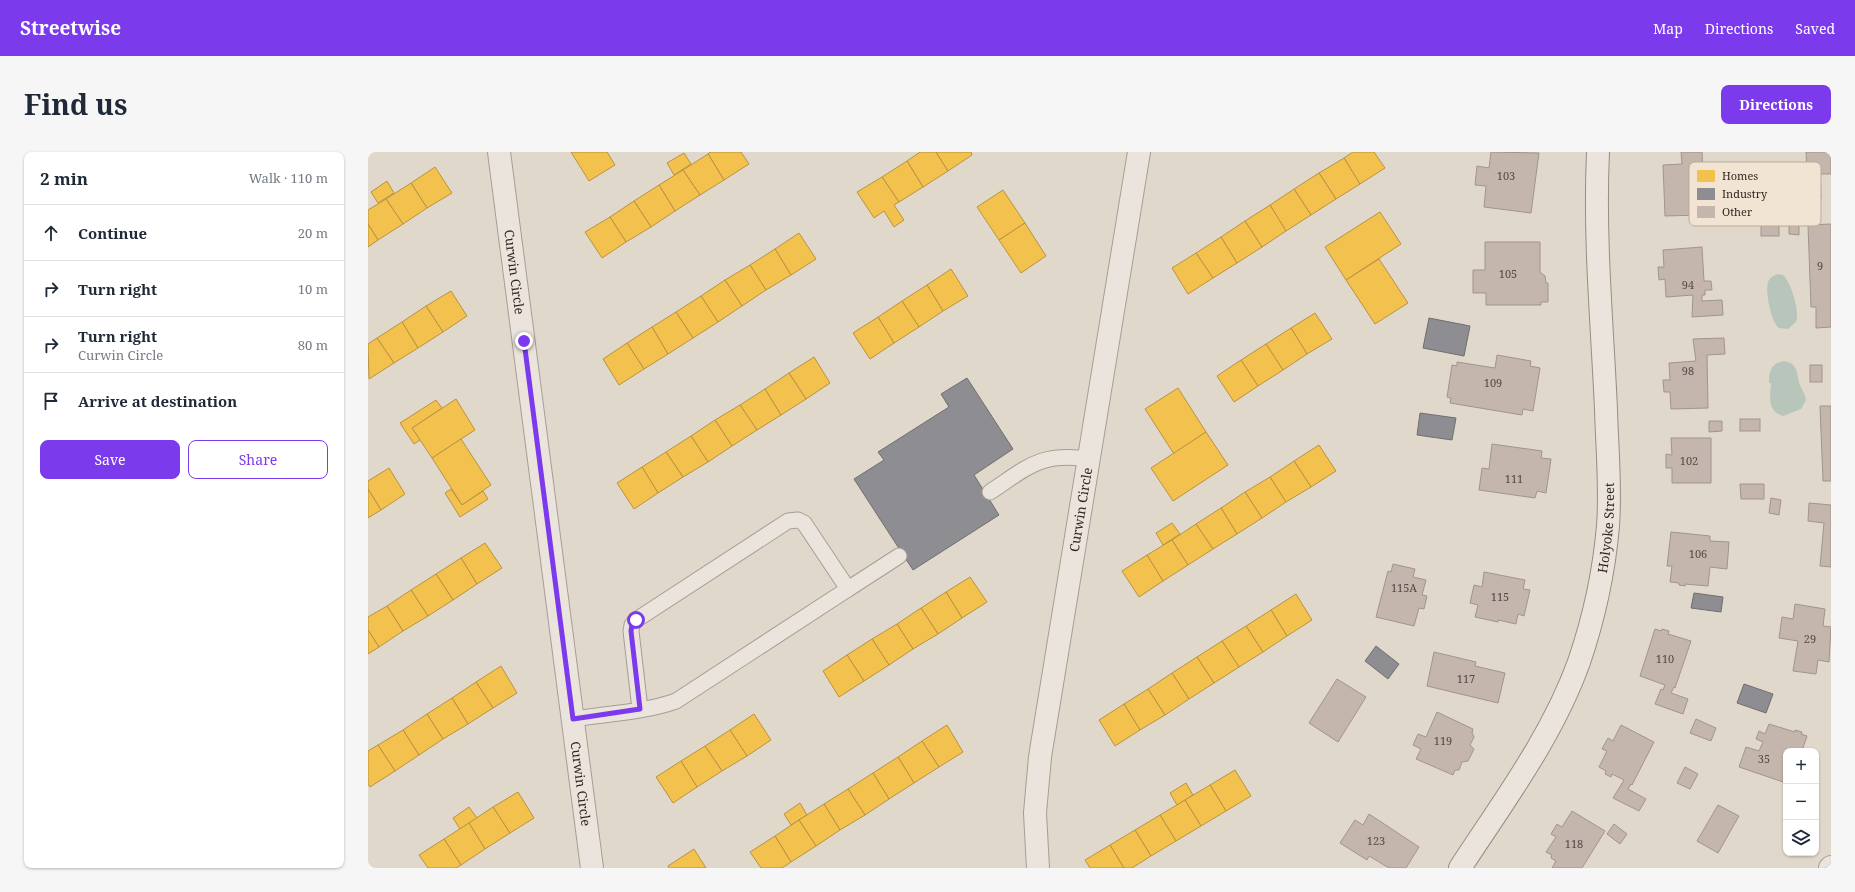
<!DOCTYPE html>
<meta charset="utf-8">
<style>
body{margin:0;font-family:"Noto Serif",serif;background:#f6f6f7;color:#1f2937}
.controls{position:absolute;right:12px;bottom:12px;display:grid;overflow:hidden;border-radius:8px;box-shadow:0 1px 3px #0004}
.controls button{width:36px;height:36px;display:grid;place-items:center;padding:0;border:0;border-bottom:1px solid #e0e1e3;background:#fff;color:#1f2937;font:20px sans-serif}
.stop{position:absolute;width:12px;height:12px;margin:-9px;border:3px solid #7c3aed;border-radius:50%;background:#fff}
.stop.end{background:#7c3aed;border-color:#fff;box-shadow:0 1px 4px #0008}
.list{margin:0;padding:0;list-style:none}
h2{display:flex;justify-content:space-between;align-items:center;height:52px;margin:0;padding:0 16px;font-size:17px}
h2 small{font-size:13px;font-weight:400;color:#747a83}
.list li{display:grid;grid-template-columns:26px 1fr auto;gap:12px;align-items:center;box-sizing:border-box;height:56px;padding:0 16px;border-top:1px solid #e0e1e3}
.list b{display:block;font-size:15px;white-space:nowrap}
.list p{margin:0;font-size:13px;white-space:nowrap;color:#747a83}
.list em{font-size:13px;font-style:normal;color:#747a83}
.actions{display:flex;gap:8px;padding:12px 16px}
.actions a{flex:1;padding:9px 0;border:1px solid #7c3aed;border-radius:8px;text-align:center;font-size:14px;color:#7c3aed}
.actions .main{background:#7c3aed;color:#fff}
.icon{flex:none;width:22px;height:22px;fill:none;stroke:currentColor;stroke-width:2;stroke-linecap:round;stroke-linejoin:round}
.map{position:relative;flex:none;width:1463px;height:716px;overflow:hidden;border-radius:8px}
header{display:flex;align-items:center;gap:24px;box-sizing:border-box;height:56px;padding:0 20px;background:#7c3aed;color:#fff}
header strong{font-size:19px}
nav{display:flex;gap:22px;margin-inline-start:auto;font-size:14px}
.intro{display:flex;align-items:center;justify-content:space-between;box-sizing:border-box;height:96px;padding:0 24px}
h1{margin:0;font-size:28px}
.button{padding:10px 18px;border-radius:8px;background:#7c3aed;color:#fff;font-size:14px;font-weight:700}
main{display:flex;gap:24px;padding:0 24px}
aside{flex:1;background:#fff;border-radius:8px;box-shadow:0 1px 3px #0004}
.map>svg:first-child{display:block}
.water{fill:#b7c5ba}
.homes{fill:#f2c14e;stroke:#b99240}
.industry{fill:#8d8d92;stroke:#726e70}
.building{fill:#c4b6ad;stroke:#a1948c}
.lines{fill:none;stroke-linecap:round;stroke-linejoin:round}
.service-casing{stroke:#a69e95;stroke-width:17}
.minor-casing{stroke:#a69e95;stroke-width:24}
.secondary-casing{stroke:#968d85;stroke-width:24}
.service{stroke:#eae4dd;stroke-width:15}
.minor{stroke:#eae4dd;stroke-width:22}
.secondary{stroke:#eae4dd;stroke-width:22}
.route{stroke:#7c3aed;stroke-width:5}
.labels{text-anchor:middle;stroke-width:4;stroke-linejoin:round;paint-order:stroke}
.number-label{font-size:11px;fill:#584a42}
.street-label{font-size:13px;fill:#34261f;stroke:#f2e4d2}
.key{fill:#f2e4d2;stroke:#b9ab9c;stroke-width:1}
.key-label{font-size:11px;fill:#34261f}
</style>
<header>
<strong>Streetwise</strong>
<nav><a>Map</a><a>Directions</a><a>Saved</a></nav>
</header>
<div class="intro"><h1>Find us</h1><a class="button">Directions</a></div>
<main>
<aside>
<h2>2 min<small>Walk · 110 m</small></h2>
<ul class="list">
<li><svg class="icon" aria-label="ahead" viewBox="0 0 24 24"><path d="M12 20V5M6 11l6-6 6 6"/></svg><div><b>Continue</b></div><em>20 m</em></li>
<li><svg class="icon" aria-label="right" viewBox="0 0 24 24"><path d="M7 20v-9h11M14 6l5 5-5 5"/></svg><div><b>Turn right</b></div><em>10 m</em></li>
<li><svg class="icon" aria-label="right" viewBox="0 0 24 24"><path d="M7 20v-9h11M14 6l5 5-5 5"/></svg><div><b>Turn right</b><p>Curwin Circle</p></div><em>80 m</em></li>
<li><svg class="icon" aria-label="arrive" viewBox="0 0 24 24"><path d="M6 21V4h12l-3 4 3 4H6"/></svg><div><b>Arrive at destination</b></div></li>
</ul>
<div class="actions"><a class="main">Save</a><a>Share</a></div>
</aside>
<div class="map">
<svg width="1463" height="716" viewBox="0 0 1463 716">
<rect width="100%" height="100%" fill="#e1d8cc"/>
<g class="water">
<path d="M1410,122l5,1c8,7 17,37 13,47l-8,7 -9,-1c-8,-5 -14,-37 -11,-46 2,-5 6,-7 10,-8z"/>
<path d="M1416,209c15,3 12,12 16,24 2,5 5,9 6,15l-5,9 -18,7c-16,-5 -13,-19 -12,-33h-2c0,-12 2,-20 15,-22z"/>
</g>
<g class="homes">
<path d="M203,0h36l8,13 -26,16z"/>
<path d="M342,0h31l8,12 -25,16 -16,-26z"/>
<path d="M552,0h16l12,19 -25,16 -16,-26z"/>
<path d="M568,0h35l1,3 -24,16z"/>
<path d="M985,0h21l11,16 -25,16 -16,-26z"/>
<path d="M316,1l7,11 -17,11 -7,-12z"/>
<path d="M340,2l16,26 -24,15 -17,-25z"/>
<path d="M976,6l16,26 -24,15 -17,-26z"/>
<path d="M539,9l16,26 -24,15 -17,-25z"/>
<path d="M67,15l17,26 -25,15 -16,-25z"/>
<path d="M315,18l17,25 -25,16 -16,-26z"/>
<path d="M951,21l17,26 -25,16 -17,-26z"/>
<path d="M514,25l17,25 -5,3 10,15 -10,7 -10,-16 -10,7 -17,-26z"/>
<path d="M19,29l7,12 -16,10 -7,-11z"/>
<path d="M43,31l16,25 -24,16 -17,-25z"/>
<path d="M291,33l16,26 -24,16 -17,-26z"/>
<path d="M926,37l17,26 -25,16 -16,-26z"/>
<path d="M635,38l22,33 -26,17 -22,-33z"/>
<path d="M18,47l17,25 -25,16 -10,-16v-14z"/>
<path d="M266,49l17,26 -25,15 -16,-25z"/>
<path d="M902,53l16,26 -24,16 -17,-26z"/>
<path d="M1012,60l21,32 -55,36 -21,-33z"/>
<path d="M242,65l16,25 -24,16 -17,-26z"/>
<path d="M877,69l17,26 -25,16 -16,-26z"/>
<path d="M657,71l21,33 -25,17 -22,-33z"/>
<path d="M0,72l10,16 -10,7z"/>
<path d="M431,81l17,26 -25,16 -16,-26z"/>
<path d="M853,85l16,26 -24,15 -17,-25z"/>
<path d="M407,97l16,26 -25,15 -16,-25z"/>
<path d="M828,101l17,25 -25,16 -16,-26z"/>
<path d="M1011,107l29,44 -33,21 -29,-44z"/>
<path d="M382,113l16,25 -24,16 -17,-26z"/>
<path d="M583,117l17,27 -25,15 -16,-26z"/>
<path d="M357,128l17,26 -24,16 -17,-26z"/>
<path d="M559,133l16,26 -24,16 -17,-26z"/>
<path d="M83,139l16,25 -24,16 -17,-26z"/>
<path d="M333,144l17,26 -25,16 -17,-26z"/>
<path d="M534,149l17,26 -25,16 -16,-26z"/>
<path d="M58,154l17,26 -25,16 -16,-26z"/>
<path d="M308,160l17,26 -25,16 -16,-27z"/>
<path d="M947,161l17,26 -25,15 -16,-26z"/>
<path d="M510,165l16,26 -24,16 -17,-26z"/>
<path d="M34,170l16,26 -24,15 -17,-25z"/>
<path d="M284,175l16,27 -24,15 -17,-26z"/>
<path d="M923,176l16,26 -24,16 -17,-26z"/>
<path d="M9,186l17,25 -25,16 -1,-35z"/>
<path d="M259,191l17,26 -25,16 -16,-26z"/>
<path d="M898,192l17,26 -25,16 -17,-26z"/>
<path d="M446,205l16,26 -24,16 -17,-26z"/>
<path d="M873,208l17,26 -24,16 -17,-26z"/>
<path d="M421,221l17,26 -25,16 -16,-26z"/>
<path d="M810,236l28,44 -32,22 -29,-45z"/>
<path d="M397,237l16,26 -24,15 -17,-25z"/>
<path d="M88,247l19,31 -43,28 -20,-30z"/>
<path d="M68,248l6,8 -30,20 8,12 -6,4 -14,-21z"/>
<path d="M372,253l17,25 -25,16 -17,-26z"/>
<path d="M347,268l17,26 -24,16 -17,-26z"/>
<path d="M838,280l22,33 -55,36 -22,-33z"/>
<path d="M323,284l17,26 -25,15 -17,-25z"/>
<path d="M93,287l30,46 -29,20 -30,-47z"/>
<path d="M951,293l17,26 -25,16 -17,-26z"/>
<path d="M298,300l17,25 -25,16 -16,-26z"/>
<path d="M926,309l17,26 -25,15 -16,-25z"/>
<path d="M274,315l16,26 -24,16 -17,-26z"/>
<path d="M21,316l16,26 -24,16 -13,-21v-8z"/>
<path d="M902,325l16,25 -24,16 -17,-26z"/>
<path d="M0,337l13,21 -13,8z"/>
<path d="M83,337l11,16 21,-14 5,8 -28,18 -15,-24z"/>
<path d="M877,340l17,26 -25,16 -16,-26z"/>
<path d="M853,356l16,26 -24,15 -17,-25z"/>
<path d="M804,371l8,11 -17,11 -7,-12z"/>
<path d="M828,372l17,25 -25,16 -16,-25z"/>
<path d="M804,388l16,25 -25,16 -16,-26z"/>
<path d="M117,391l17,25 -25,16 -16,-26z"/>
<path d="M779,403l16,26 -24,16 -17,-26z"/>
<path d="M93,406l16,26 -24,16 -17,-26z"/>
<path d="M68,422l17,26 -25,16 -17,-26z"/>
<path d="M602,425l17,25 -25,16 -16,-26z"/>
<path d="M43,438l17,26 -25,15 -16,-25z"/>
<path d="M578,440l16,26 -24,16 -17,-26z"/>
<path d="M928,442l16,26 -25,16 -16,-26z"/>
<path d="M19,454l16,25 -24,16 -11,-17v-13z"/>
<path d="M553,456l17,26 -25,15 -16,-25z"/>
<path d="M903,458l16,26 -24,16 -17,-26z"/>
<path d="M529,472l16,25 -24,16 -17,-26z"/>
<path d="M878,474l17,26 -24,15 -17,-26z"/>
<path d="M0,478l11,17 -11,7z"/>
<path d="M504,487l17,26 -25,16 -17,-26z"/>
<path d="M854,489l17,26 -25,16 -17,-26z"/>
<path d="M479,503l17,26 -25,16 -16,-26z"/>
<path d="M829,505l17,26 -25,16 -17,-26z"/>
<path d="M133,514l16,27 -24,15 -17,-26z"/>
<path d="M804,521l17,26 -24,16 -17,-26z"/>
<path d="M108,530l17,26 -25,16 -16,-26z"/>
<path d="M780,537l17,26 -25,15 -16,-26z"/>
<path d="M84,546l16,26 -25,15 -16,-25z"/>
<path d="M756,552l16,26 -25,16 -16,-26z"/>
<path d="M59,562l16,25 -24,16 -16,-25z"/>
<path d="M386,562l17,26 -24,16 -17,-26z"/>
<path d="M579,573l16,27 -24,15 -17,-26z"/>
<path d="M35,578l16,25 -24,16 -17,-26z"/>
<path d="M362,578l17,26 -25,15 -17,-25z"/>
<path d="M554,589l17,26 -25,16 -16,-26z"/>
<path d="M10,593l17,26 -25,16 -2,-3v-33z"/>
<path d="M337,594l17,25 -25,16 -16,-26z"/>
<path d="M530,605l16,26 -25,16 -16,-26z"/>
<path d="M313,609l16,26 -24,16 -17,-26z"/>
<path d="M867,618l16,26 -25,15 -16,-26z"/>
<path d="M505,621l16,26 -24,16 -17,-26z"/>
<path d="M818,631l7,12 -16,10 -7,-12z"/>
<path d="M842,633l16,26 -25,15 -16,-26z"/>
<path d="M480,637l17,26 -25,15 -16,-26z"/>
<path d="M150,640l16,26 -24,15 -17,-26z"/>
<path d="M817,648l16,26 -25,15 -16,-26z"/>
<path d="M432,651l7,12 -16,10 -7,-11z"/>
<path d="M456,652l16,26 -24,16 -17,-26z"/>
<path d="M101,655l8,11 -17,11 -7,-11z"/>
<path d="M125,655l17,26 -25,16 -16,-26z"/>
<path d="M792,663l16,26 -25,15 -16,-26z"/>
<path d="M431,668l17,26 -25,16 -16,-26z"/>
<path d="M101,671l16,26 -24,16 -17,-26z"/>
<path d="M767,678l16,26 -19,12h-8l-14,-23z"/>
<path d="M407,684l16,26 -9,6h-21l-11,-16z"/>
<path d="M76,687l17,26 -5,3h-28l-9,-13z"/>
<path d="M742,693l14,23h-34l-5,-8z"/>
<path d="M326,697l12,19h-37l-1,-2z"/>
</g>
<g class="industry">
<path d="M1061,166l41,8 -6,30 -41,-8z"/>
<path d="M599,226l46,71 -39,26 25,40 -86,55 -59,-91 30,-19 -6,-8 71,-45 -8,-13z"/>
<path d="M1052,261l36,5 -4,22 -35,-5z"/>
<path d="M1326,441l29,4 -2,15 -30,-4z"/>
<path d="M1008,494l23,18 -11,15 -23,-18z"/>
<path d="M1376,532l29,10 -7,19 -29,-10z"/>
</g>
<g class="building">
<path d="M1123,0l48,1 -8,60 -47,-6 2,-21 -11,-1 2,-19 12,2z"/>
<path d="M1313,0h21l2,39 16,-1 1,21 -17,1 -2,3 -37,1 -2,-51 19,-1z"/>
<path d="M1438,0h25v22h-11l1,24 -33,1 -1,-29 20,-1z"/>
<rect x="1393" y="65" width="18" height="19"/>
<path d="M1421,72l10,1v10l-10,-1z"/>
<path d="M1463,72v103l-15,1v-21h-5l-3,-82z"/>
<path d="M1117,90h55v30l5,4 1,7h2v19h-7v3h-55v-12h-13v-23h12z"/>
<path d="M1334,95l2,34h7l1,9h-7v5h-3v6l20,-1 1,15 -31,2 1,-22 -27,2 -1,-18 -6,1 -1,-13h6l-1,-17z"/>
<path d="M1356,186l1,16 -18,1 1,53 -37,1 -1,-17h-6l-1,-12h7l-1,-17 27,-2 -3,-22z"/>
<path d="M1129,203l34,6 -1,5 10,2 -7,43 -10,-2 -1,6 -72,-12 1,-5 -4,-1 5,-32 5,1v-4l38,6z"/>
<rect x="1442" y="213" width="12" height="17"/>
<path d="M1452,254h11v75h-8z"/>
<rect x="1372" y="267" width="20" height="12"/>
<path d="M1341,269h13v10l-13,1z"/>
<path d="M1303,286h40v45h-39v-15h-6v-14l6,1z"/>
<path d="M1124,292l50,7 -1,7 10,1 -5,34 -9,-2 -2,7 -56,-8 3,-22 7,1z"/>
<path d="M1372,332h24v15h-23z"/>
<path d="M1403,346l10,2 -2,15 -10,-2z"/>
<path d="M1441,351l22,2v62l-11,-1 4,-43 -16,-2z"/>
<path d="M1303,380l39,4v5l19,1 -2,27 -17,-2 -2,19 -23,-2v2l-6,-1v-2l-9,-1 2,-16h-5z"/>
<path d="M1025,412l22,5 -2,8 13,3 -4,15 5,1 -3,13 -5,-1 -5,18 -38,-9 12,-46 3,1z"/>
<path d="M1116,420l41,8 -2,9 7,1 -6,26 -6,-2 -2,10 -18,-4v2l-23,-5 3,-12 -8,-2 4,-18 8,2z"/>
<path d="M1427,452l30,5 -2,17 8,1 -2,35 -11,-2 -2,14 -23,-3 5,-30 -19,-3 3,-21 11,2z"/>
<path d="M1287,477l6,2 1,-2 7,2 -1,3 23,7 -16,47 -1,-1 -3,6 17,6 -5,15 -28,-10 6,-15 2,1 2,-5 -25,-9z"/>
<path d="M1066,500l42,10 -1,4 30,7 -7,30 -71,-17z"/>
<path d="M969,527l29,18 -28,45 -29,-19z"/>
<path d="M1069,560l36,17 -1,4 2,4 -4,8 4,4 -6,12 -6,1 -3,8h-4l-2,5 -37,-16 5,-10 -8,-4 5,-11 8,3z"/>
<path d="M1328,567l20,9 -5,13 -21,-8z"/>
<path d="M1401,572l26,8v-2l7,2 -1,2 6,2 -5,15h-16v32l-47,-16 7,-20 13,4 4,-9 -7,-3 3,-8 6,3z"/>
<path d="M1253,573l33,17 -22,43 -1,-1 -3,5 18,10 -7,12 -26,-13 11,-18 -12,-6 -1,3 -6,-3 1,-3 -7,-4 8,-16 -5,-2 6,-11 5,3z"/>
<path d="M1317,615l13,7 -8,15 -13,-6z"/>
<path d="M1350,653l21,11 -21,37 -21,-12z"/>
<path d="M1204,659l33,20 -23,37h-30l4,-7 -5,-3 1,-3 -6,-3 10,-15 -5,-3 6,-10 5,3z"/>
<path d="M1001,662l50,33 -13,21h-17l-20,-12 -2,4 -27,-17 15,-23 8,5z"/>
<path d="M1246,672l13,10 -7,10 -13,-10z"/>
</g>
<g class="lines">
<g class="service-casing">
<g id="service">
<path d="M622,340c38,-25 50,-40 99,-33"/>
<path d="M480,437l51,-33"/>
<path d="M205,567c32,-5 73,-7 103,-18l172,-112 -44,-66 -6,-3 -10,1 -152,99 -4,5 -1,6 9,78"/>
</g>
</g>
<g class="minor-casing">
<g id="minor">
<path id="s1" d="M131,0l93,716"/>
<path id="s2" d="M670,716l-3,-55 5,-56 99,-605"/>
<path d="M1462,716l1,-1"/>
</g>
</g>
<g class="secondary-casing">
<g id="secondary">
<path id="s3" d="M1092,716c43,-66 92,-131 119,-206 15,-44 25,-90 29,-136 3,-39 -1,-78 -2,-117 -4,-86 -12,-172 -8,-257"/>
</g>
</g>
<use href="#service" class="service"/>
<use href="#minor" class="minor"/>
<use href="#secondary" class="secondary"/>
</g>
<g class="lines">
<path class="route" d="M156,189l49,378 67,-10 -9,-78 1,-6 4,-5"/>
</g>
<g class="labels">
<g class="number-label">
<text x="1138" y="28">103</text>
<text x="1452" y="118">9</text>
<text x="1140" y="126">105</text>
<text x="1320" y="137">94</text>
<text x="1320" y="223">98</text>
<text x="1125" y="235">109</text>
<text x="1321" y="313">102</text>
<text x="1146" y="331">111</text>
<text x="1330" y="406">106</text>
<text x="1036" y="440">115A</text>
<text x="1132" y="449">115</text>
<text x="1442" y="491">29</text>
<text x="1297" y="511">110</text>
<text x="1098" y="531">117</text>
<text x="1075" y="593">119</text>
<text x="1396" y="611">35</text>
<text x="1008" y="693">123</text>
<text x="1206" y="696">118</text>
</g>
<g class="street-label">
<text dy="5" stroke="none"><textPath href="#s1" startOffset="121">Curwin Circle</textPath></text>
<text dy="5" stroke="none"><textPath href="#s2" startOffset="362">Curwin Circle</textPath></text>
<text dy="5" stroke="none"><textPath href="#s3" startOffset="376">Holyoke Street</textPath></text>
<text dy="5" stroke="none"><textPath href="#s1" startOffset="637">Curwin Circle</textPath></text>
</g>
</g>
<rect x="1321" y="10" width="132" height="64" rx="6" class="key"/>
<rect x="1329" y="18" width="18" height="12" fill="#f2c14e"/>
<rect x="1329" y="36" width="18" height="12" fill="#8d8d92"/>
<rect x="1329" y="54" width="18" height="12" fill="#c4b6ad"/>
<g class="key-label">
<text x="1354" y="28">Homes</text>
<text x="1354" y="46">Industry</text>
<text x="1354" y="64">Other</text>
</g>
</svg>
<div class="controls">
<button>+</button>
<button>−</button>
<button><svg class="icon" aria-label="layers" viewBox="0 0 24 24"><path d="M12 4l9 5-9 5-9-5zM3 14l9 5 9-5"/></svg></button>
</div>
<div class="stop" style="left:268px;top:468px"></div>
<div class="stop end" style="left:156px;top:189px"></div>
</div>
</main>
